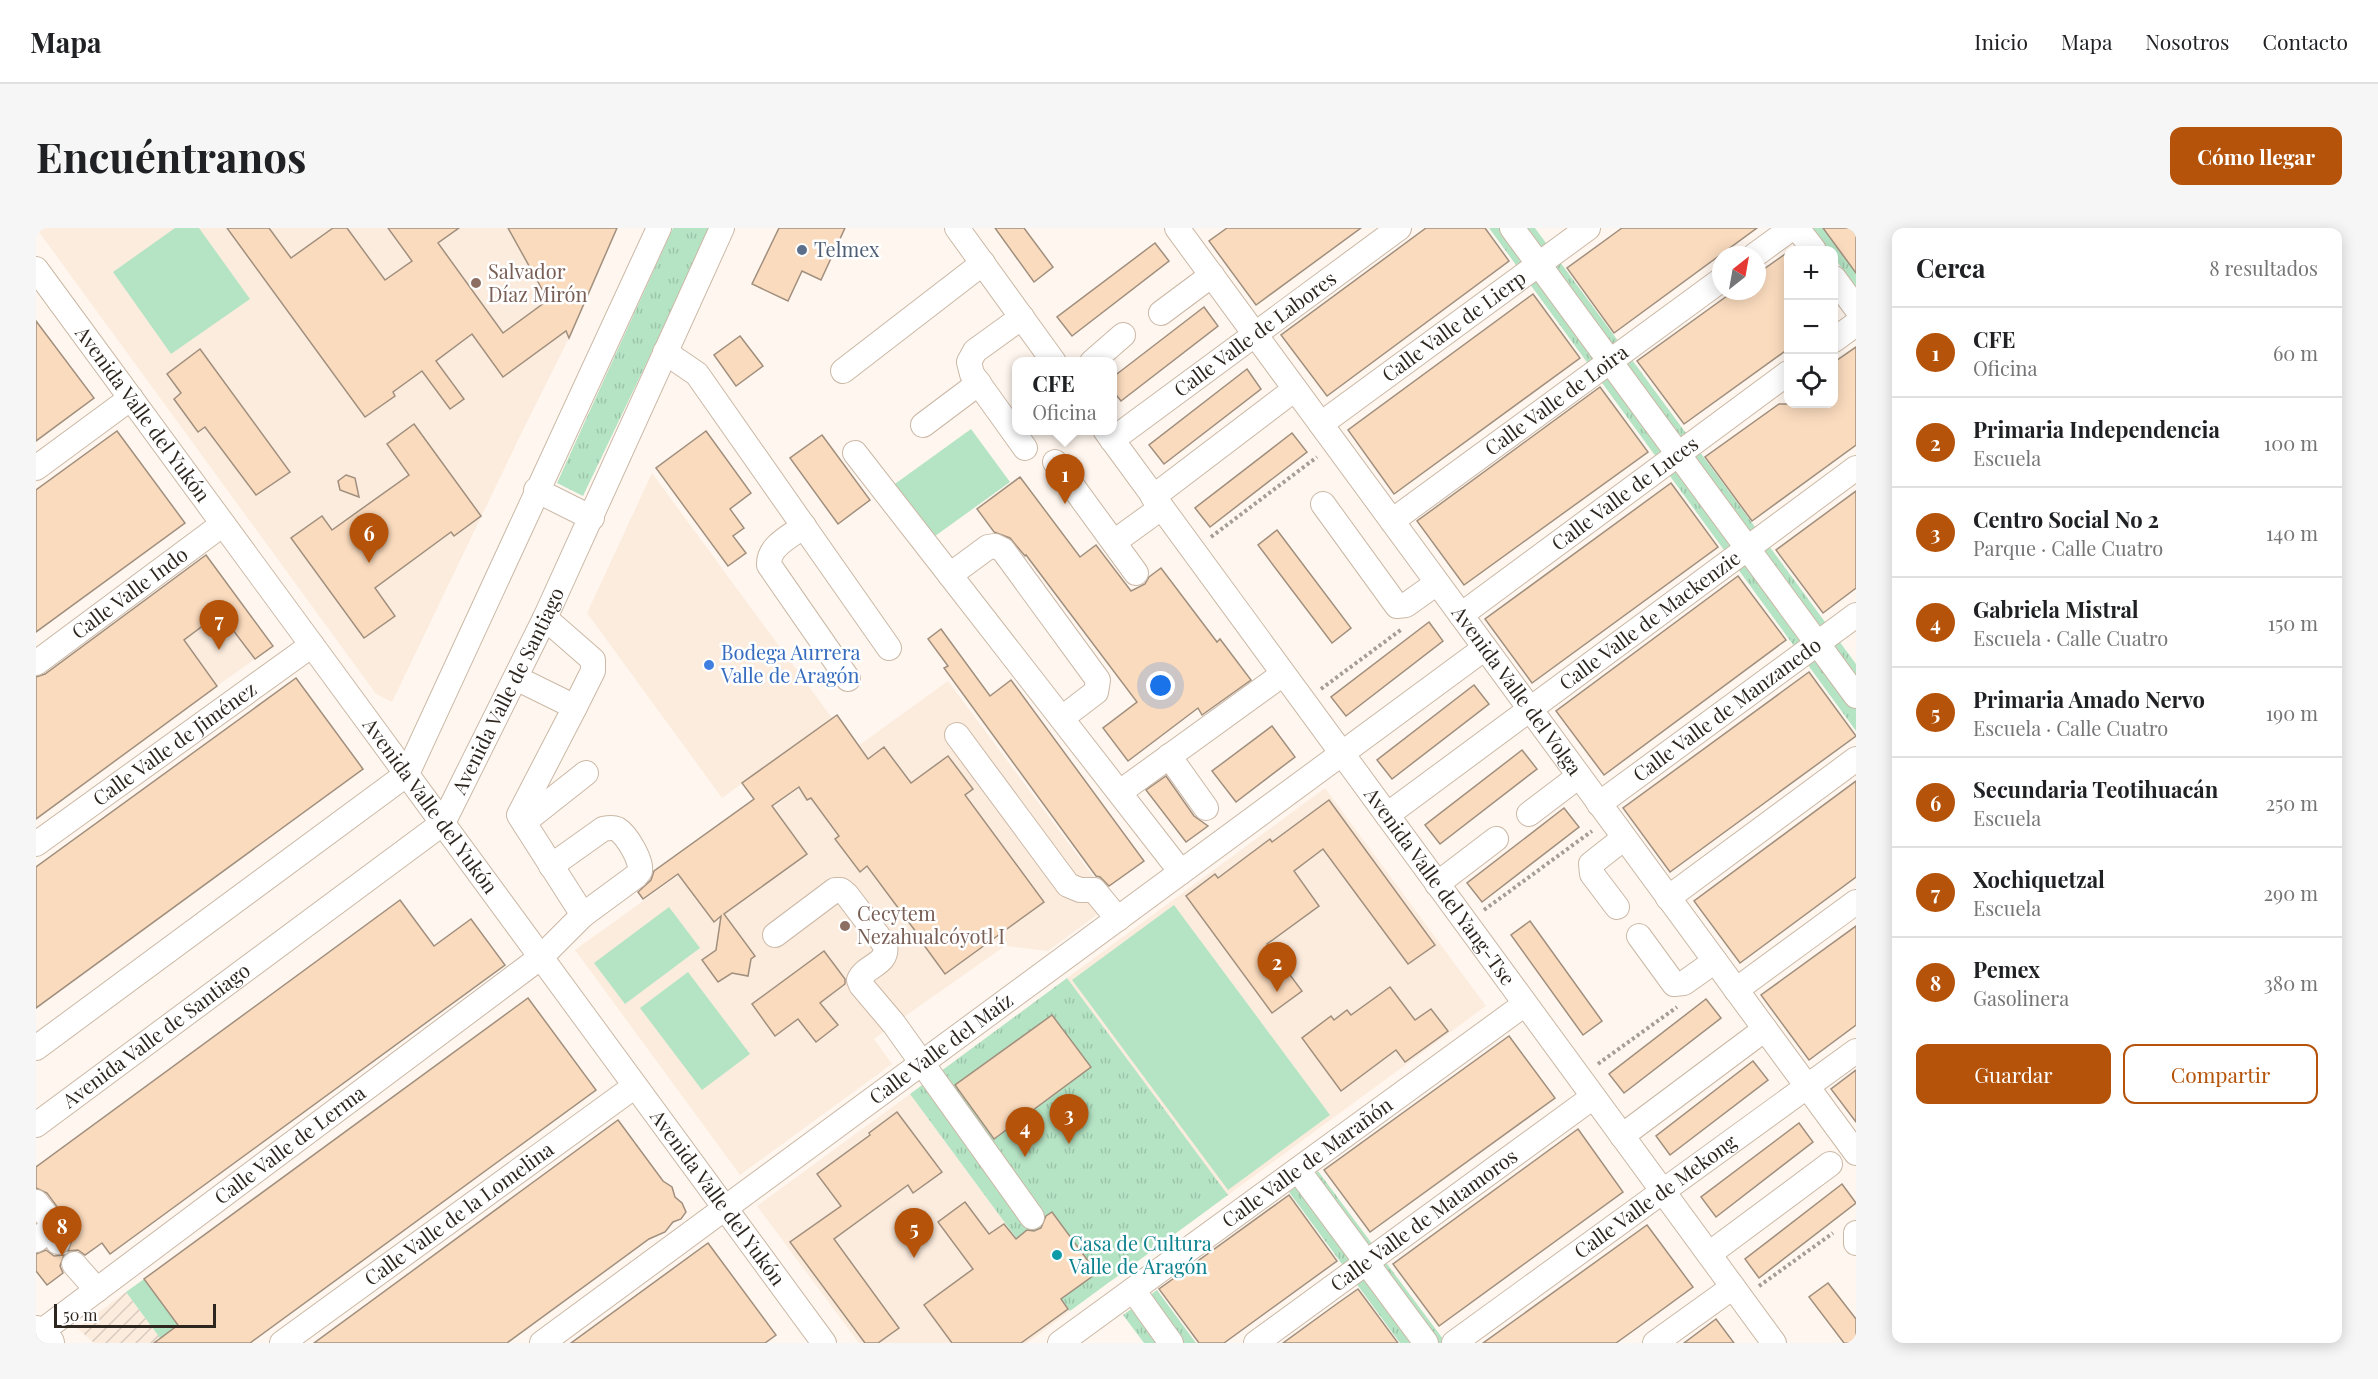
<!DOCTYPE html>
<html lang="es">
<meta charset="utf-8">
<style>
body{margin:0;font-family:"Playfair Display",serif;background:#f6f6f6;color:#202124}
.controls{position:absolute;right:18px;top:18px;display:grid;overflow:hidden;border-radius:12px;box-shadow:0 3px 15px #0003}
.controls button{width:54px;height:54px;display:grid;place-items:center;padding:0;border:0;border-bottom:2px solid #e0e0e0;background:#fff;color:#202124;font:30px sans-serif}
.compass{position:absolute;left:1676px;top:18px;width:54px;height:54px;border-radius:50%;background:#fff;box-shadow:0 3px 15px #0003;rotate:31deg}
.scale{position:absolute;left:18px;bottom:15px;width:162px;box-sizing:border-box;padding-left:6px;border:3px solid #2e2720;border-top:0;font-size:16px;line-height:21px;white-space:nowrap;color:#2e2720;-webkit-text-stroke:4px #fff;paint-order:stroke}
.you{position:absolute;left:1125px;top:458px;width:21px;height:21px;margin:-15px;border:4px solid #fff;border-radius:50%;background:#1a73e8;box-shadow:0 0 0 9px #1a73e833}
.badge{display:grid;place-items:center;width:39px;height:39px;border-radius:50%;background:#b45309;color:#fff;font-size:20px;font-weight:700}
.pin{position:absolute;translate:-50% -50px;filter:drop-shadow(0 2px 3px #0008)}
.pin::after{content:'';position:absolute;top:32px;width:21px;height:18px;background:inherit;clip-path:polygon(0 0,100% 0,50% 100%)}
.popup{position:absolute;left:976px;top:129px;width:105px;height:78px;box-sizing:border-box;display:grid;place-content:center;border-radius:12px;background:#fff;filter:drop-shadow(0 2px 4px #0005);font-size:20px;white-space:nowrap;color:#757577}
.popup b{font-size:22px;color:#202124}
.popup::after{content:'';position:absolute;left:50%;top:100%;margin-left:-12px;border:12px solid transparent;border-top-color:#fff}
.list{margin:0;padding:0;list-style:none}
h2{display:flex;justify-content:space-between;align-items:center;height:78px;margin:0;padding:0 24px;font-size:26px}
h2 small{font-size:20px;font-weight:400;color:#757577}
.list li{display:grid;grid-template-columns:39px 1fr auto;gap:18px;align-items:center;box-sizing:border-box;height:90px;padding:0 24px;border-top:2px solid #e0e0e0}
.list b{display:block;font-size:22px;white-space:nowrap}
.list p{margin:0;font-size:20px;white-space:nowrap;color:#757577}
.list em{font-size:20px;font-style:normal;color:#757577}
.actions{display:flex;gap:12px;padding:18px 24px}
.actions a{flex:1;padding:14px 0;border:2px solid #b45309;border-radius:12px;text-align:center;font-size:21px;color:#b45309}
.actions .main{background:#b45309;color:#fff}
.icon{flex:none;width:33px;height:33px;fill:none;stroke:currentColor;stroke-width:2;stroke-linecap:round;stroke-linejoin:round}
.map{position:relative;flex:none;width:1820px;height:1115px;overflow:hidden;border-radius:12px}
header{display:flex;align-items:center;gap:36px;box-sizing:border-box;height:84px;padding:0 30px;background:#fff;border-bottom:2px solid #e0e0e0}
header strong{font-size:28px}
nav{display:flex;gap:33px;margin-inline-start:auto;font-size:21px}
.intro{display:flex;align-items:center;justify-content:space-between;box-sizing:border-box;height:144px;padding:0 36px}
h1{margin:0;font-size:42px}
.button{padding:15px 27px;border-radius:12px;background:#b45309;color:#fff;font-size:21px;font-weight:700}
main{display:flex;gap:36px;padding:0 36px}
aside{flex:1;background:#fff;border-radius:12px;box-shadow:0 3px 15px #0003}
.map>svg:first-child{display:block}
.built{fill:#fcecde}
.industrial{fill:url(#industrial-furrows)}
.green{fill:#b5e4c4}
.park{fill:url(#park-tufts)}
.building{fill:#fadbbe;stroke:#a18f7e;stroke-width:1.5}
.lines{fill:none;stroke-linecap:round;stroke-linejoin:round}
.minor-casing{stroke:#cbb8a6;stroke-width:26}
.major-casing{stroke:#cbb8a6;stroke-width:34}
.path{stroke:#a59e96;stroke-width:4;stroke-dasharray:3 3;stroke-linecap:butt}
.minor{stroke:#fff;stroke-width:24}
.major{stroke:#fff;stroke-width:32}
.service-dot{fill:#5c6f8a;stroke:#fff;stroke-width:2}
.education-dot{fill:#8d6e63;stroke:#fff;stroke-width:2}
.shop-dot{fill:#3f7fe0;stroke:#fff;stroke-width:2}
.culture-dot{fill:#0f9aa8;stroke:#fff;stroke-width:2}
.labels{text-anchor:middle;stroke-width:5;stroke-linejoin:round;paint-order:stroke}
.service-label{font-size:20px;fill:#4e5e75;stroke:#fff;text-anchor:start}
.education-label{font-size:20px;fill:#785e54;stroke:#fff;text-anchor:start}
.street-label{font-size:20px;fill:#2e2720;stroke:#fff}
.shop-label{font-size:20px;fill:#366cbe;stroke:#fff;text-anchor:start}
.culture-label{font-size:20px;fill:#0d838f;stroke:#fff;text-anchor:start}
</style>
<header>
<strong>Mapa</strong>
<nav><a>Inicio</a><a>Mapa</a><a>Nosotros</a><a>Contacto</a></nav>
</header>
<div class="intro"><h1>Encuéntranos</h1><a class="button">Cómo llegar</a></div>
<main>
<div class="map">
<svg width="1820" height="1115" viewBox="0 0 1820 1115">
<defs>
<pattern id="industrial-furrows" width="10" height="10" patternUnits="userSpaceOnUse" patternTransform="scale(1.5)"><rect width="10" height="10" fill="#fcecde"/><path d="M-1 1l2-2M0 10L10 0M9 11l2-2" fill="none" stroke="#d8cabe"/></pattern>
<pattern id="park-tufts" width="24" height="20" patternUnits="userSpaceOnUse" patternTransform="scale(1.5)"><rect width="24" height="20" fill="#b5e4c4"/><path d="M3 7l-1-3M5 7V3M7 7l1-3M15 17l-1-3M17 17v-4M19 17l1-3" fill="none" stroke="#9cc4a8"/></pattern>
</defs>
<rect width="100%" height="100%" fill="#fff7ef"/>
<g class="built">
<path d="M0,0h472l61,110 -47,94 -130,270 -16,-8z"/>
<path d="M616,245l180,245 -110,80 -135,-185z"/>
<path d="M184,385l35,46 -38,27 -34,-46z"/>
<path d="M912,453l165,222 -65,48 -43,-5 -111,78 -20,15 18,25 -152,111 -165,-225z"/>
<path d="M1289,560l161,218 -258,189 -161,-217z"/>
<path d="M874,866l160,217 -43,32h-168l-102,-137z"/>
</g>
<path class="industrial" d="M90,1064l38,51h-70l-17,-15z"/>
<g class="green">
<path d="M139,0h24l51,71 -79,55 -58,-82z"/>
<path d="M935,201l39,53 -79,57 -39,-53z"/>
<path d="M1138,677l156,210 -102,75 -156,-210z"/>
<path d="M633,679l31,41 -75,56 -31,-41z"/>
<path d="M652,744l62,82 -48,36 -62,-82z"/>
<path d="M108,1051l34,46 -18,13 -34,-46z"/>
</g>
<g class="park">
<path d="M637,0h38l-128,268 -26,-13z"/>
<path d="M1453,0h46l321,436v67z"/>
<path d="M1776,0h44v60l-22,-31v-7h-5z"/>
<path d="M1031,750l161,217 -158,116 -160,-217z"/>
<path d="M1282,943l128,172h-46l-111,-151z"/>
<path d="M1121,1062l39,53h-52l-21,-28z"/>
</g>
<g class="building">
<path d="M191,0h42l22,30 42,-30h14l38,52 27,-19 -24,-33h71l-21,15 65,90 45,-33 -40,-72h109l-48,110 -3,-7 -63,46 -31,-43 -36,27 28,38 -14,10 -28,-38 -29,21 2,4 -30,21z"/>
<path d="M743,0h66l-24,52 -19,-9 -14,30 -36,-17z"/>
<path d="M959,0h29l29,39 -19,15z"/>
<path d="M1191,0h134l-105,77 -47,-64z"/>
<path d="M1390,0h59l24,33 -182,135 -46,-61z"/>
<path d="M1586,0h135l-143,105 -47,-65z"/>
<path d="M1787,0h33v45z"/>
<path d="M1119,15l14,18 -97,75 -15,-19z"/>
<path d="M1752,24v97l-104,75 -47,-63 97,-70h23v-17z"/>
<path d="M1497,66l47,64 -186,136 -46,-64z"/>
<path d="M1168,79l14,19 -97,75 -8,-10v-14z"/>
<path d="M0,93l58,77 -58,43z"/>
<path d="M704,108l23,30 -27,20 -22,-31z"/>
<path d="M1820,119v98l-104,76 -47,-64 74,-53h54v-41z"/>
<path d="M164,121l90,123 -34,23 -51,-68 -7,5 -24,-33 7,-6 -14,-19z"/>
<path d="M1211,141l14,20 -97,75 -15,-19z"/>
<path d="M1564,159l48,65 -184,133 -47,-64z"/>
<path d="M378,196l67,92 -27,20 -3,-4 -76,56 20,28 -31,22 -73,-100 31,-22 10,14 77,-55 -22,-31z"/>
<path d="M81,203l68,92 -149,109v-142z"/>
<path d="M670,203l45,62 -21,16 14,19 -11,8 13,17 -18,13 -72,-98z"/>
<path d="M1256,205l15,19 -97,75 -15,-19z"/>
<path d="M786,207l48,65 -32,24 -48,-66z"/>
<path d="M310,247l9,3 4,19 -19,-7 -2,-9z"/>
<path d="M984,249l60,80 16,-12 35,46 14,-7 4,-7 12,-9 56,74 3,-3 31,41 -49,35 -4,-7 -70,53 -25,-33 34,-26 -111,-147 -1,1 -15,-18 -16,-6 -17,-23z"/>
<path d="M1635,255l47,64 -186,136 -47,-64z"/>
<path d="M1820,263v97l-33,25 -47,-63z"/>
<path d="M1241,302l74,98 -19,15 -74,-98z"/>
<path d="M170,327l67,91 -18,13 -35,-46 -36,27 33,46 -181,133v-142l9,-3z"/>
<path d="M1702,348l48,64 -182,135 -48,-64z"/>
<path d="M1393,394l14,19 -97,75 -15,-19z"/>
<path d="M905,401l49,67 21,-16 133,181 -35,25 -9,-9 -4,-1 -152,-208 4,-2 -20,-27z"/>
<path d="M1773,444l47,64 -186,136 -47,-64z"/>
<path d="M260,450l67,91 -327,239v-141z"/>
<path d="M1438,457l15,19 -97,75 -15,-19z"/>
<path d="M801,487l31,44 16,-12 27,36 37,-27 25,33 -8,6 79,107 -99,72 -24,-33 1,-1 -55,-74 -7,6 -25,-33 4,-3 -28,-38 -4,2 -8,-13 -27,19 35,48 -83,60 31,42 -4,3 -3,17 -16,-3 -14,9 -16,-22 14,-10 5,-34 -7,6 -36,-48 -35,25 -5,-7 13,-12 3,-9 100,-72 -12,-16z"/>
<path d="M1236,498l23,31 -59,45 -24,-31z"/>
<path d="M1486,522l15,19 -97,75 -15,-19z"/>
<path d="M1130,548l28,40 14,10 -22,16 -40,-52z"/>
<path d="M1820,553v96l-116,86 -46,-62z"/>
<path d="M1293,572l106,145 -27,19 -85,-115 -29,22 25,35 -52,38 35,47 -30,22 -86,-117 29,-22 3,4 52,-39 2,3z"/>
<path d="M1528,580l15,19 -97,75 -15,-19z"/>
<path d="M364,672l34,46 37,-27 34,46 -395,289 -8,-11 -17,12 -7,-5 -10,1 4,-11 -3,-17 -22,-30 -11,-5v-21z"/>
<path d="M1494,693l72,100 -19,14 -72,-100z"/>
<path d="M1820,698v99l-47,35 -48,-65z"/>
<path d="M788,723l21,28v5l-25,19 18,22 -22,17 -18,-23 -23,17 -23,-32z"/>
<path d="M1354,759l25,33 16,-11 17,22 -43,31 -9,-12 -55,41 -39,-53 29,-22 3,4 13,-10 4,5z"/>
<path d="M492,770l68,92 -346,253h-96l24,-18 -34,-46z"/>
<path d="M1670,771l15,19 -97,75 -15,-19z"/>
<path d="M1016,787l39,52 -97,72 -39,-54z"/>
<path d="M1473,808l46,62 -185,134 -46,-62z"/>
<path d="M1717,833l15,19 -98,75 -14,-19z"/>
<path d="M1820,842v52l-25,-33z"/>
<path d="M861,884l45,60 -29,21 -5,-8 -74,54 65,89 -21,15h-13l-75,-101 51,-36 -24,-32 53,-39 -1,-2z"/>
<path d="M582,892l45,61 9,6 3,10 7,6 4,9 -5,7 -8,3 -8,10 -16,7 -142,104h-193z"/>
<path d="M1763,895l14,19 -97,75 -15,-20z"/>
<path d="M1542,901l45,63 -184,134 -46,-62z"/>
<path d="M1806,956l14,19 -97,75 -14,-19z"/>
<path d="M1253,967l48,66 -113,82h-25l-40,-54z"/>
<path d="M929,974l24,32 15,-10 12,15 11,-9 7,1 7,-3 5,-12 6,-4 45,61 -36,26 7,10 -47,34h-69l-28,-38 49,-36 -35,-47z"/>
<path d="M1611,997l46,62 -56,41 -21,15h-133z"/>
<path d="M672,1015l68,92 -11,8h-194z"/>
<path d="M10,1022l8,6 10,-1 -4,11 3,7 -16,12 -11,-14v-17z"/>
<path d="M1792,1055l28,36v24h-12l-35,-46z"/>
<path d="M1322,1061l40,54h-115l55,-40z"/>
<path d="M1680,1091l18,24h-50z"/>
</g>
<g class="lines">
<g class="minor-casing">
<g id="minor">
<path d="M921,0l97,134"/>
<path id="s1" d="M1141,0l679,925"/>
<path d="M1476,0l344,468"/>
<path d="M1761,0l17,22"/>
<path d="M1719,27l37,-27"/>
<path id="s2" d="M0,41l788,1074"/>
<path d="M1798,50l22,30"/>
<path d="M1125,85l51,-38"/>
<path d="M986,89l-47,34 -6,11 3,12 53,74"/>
<path d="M1798,112l22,-16"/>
<path d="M629,124l32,22 192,274"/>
<path d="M1056,134l31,-27"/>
<path d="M807,143l140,-108"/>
<path id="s3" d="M1285,196l267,-196"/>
<path d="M887,197l56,-42"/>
<path id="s4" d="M1069,202l669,913"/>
<path id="s5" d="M1076,212l287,-212"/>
<path d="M819,225l95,122"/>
<path d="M1019,234l81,111"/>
<path d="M0,240l95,-70"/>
<path d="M500,262l56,28"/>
<path d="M1117,269l142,-108"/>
<path d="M1287,276l74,102 9,-1 31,-22"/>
<path id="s6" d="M1356,293l329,-241"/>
<path d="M768,298c-13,10 -36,20 -35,39l79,114"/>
<path d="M1078,314l47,-34"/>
<path id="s7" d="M1425,387l327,-242"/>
<path d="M509,390l48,42v11l-18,36"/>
<path id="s8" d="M0,435l187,-139"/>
<path d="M1026,490l34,-26 2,-12 -95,-130 -8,-4 -7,1 -38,28 231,297"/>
<path d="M921,507l111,150 12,5h14l24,29"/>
<path d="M1133,528l37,52"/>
<path d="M1084,564l163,-118"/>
<path id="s9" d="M1563,576l257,-189"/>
<path d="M1493,586l50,-38"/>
<path id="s10" d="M1351,587l469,-347"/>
<path d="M488,594l62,-49"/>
<path id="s11" d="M0,616l276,-199"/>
<path d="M515,638l52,-37c5,-1 9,-2 14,0 10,6 25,32 23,42l-4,5 -53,39"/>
<path d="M1401,656l59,-45"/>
<path d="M1632,670l188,-139"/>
<path d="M1581,679l-25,-33 -1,-10 33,-26"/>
<path d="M739,707l60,-45h6l6,5 38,50c4,20 -20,20 -26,35l2,5 33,39 138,193"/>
<path d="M1603,708l35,48 10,-1 31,-22"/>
<path d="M1700,762l120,-88"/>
<path d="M0,820l371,-274 252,-546"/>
<path id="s12" d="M0,897l407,-302 102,-205 177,-390"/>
<path d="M1586,908l143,-107"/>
<path d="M1262,942l128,173"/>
<path d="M0,974l19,24"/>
<path d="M1820,1005v10"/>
<path d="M0,1012l19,-14 3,16"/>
<path d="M1673,1026l121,-90"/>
<path d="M38,1036l23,26"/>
<path d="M1097,1062l38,53"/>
<path id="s13" d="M2,1106l503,-377 42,-42 -64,-100 56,-108 -59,-29"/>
<path id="s14" d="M246,1115l353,-257"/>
<path id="s15" d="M506,1115l943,-695"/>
<path id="s16" d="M1024,1115l465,-339"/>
<path id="s17" d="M1220,1115l337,-246"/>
<path id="s18" d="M1418,1115l402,-292"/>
<path d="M1619,1115l78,-56"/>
</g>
</g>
<g class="major-casing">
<path id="major" d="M0,1104l12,11"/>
</g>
<g class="path">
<path d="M1175,309l106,-80"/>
<path d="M1285,461l81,-60"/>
<path d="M1448,682l108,-79"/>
<path d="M1562,836l79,-57"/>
<path d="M1723,1058l74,-53"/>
</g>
<use href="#minor" class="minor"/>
<use href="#major" class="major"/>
</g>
<circle class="service-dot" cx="766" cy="22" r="6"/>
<g class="education-dot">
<circle cx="440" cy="55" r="6"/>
<circle cx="809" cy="698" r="6"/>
</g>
<circle class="shop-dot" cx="673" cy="437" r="6"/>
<circle class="culture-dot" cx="1021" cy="1027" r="6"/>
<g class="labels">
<g class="service-label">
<text x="778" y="29">Telmex</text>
</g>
<g class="education-label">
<text x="452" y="51">Salvador<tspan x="452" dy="23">Díaz Mirón</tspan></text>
<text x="821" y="693">Cecytem<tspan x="821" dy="23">Nezahualcóyotl I</tspan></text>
</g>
<g class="street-label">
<text dy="7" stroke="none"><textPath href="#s3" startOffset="165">Calle Valle de Lierp</textPath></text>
<text dy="7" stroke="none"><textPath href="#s5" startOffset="178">Calle Valle de Labores</textPath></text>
<text dy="7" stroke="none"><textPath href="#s6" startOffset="204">Calle Valle de Loira</textPath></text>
<text dy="7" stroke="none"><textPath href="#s2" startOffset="180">Avenida Valle del Yukón</textPath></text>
<text dy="7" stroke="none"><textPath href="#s7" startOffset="204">Calle Valle de Luces</textPath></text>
<text dy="7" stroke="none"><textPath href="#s8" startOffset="117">Calle Valle Indo</textPath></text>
<text dy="7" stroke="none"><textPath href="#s10" startOffset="327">Calle Valle de Mackenzie</textPath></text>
<text dy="7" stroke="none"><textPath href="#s12" startOffset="654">Avenida Valle de Santiago</textPath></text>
<text dy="7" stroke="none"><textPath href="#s1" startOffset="574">Avenida Valle del Volga</textPath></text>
<text dy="7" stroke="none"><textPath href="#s9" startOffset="159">Calle Valle de Manzanedo</textPath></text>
<text dy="7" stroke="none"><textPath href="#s11" startOffset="171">Calle Valle de Jiménez</textPath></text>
<text dy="7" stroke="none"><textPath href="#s2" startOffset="666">Avenida Valle del Yukón</textPath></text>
<text dy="7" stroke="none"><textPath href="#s4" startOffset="566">Avenida Valle del Yang-Tse</textPath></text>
<text dy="7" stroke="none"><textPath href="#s12" startOffset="150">Avenida Valle de Santiago</textPath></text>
<text dy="7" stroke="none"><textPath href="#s15" startOffset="496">Calle Valle del Maíz</textPath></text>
<text dy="7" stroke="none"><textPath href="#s13" startOffset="315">Calle Valle de Lerma</textPath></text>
<text dy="7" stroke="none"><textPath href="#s16" startOffset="306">Calle Valle de Marañón</textPath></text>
<text dy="7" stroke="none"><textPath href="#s18" startOffset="249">Calle Valle de Mekong</textPath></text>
<text dy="7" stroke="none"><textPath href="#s2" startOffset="1152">Avenida Valle del Yukón</textPath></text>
<text dy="7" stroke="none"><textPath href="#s14" startOffset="219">Calle Valle de la Lomelina</textPath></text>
<text dy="7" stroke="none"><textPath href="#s17" startOffset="208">Calle Valle de Matamoros</textPath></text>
</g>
<g class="shop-label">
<text x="685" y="432">Bodega Aurrera<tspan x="685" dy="23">Valle de Aragón</tspan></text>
</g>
<g class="culture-label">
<text x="1033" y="1023">Casa de Cultura<tspan x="1033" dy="23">Valle de Aragón</tspan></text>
</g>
</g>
</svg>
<div class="controls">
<button>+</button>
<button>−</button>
<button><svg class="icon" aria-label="locate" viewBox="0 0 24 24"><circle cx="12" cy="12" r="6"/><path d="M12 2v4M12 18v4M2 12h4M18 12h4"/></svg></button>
</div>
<svg class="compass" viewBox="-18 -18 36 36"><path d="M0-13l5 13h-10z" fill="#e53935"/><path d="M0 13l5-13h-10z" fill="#757577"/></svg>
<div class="scale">50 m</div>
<div class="you"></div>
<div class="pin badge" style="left:1029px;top:276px">1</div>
<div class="popup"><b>CFE</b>Oficina</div>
<div class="pin badge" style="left:1241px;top:764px">2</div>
<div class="pin badge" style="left:1033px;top:916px">3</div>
<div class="pin badge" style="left:989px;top:929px">4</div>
<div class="pin badge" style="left:878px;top:1030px">5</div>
<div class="pin badge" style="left:333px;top:335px">6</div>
<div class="pin badge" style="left:183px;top:422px">7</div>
<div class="pin badge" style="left:26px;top:1028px">8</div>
</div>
<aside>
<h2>Cerca<small>8 resultados</small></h2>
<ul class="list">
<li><span class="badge">1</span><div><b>CFE</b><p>Oficina</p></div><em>60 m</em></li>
<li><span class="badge">2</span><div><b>Primaria Independencia</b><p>Escuela</p></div><em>100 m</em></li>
<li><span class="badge">3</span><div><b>Centro Social No 2</b><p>Parque · Calle Cuatro</p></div><em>140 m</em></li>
<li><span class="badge">4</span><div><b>Gabriela Mistral</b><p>Escuela · Calle Cuatro</p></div><em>150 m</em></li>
<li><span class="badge">5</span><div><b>Primaria Amado Nervo</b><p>Escuela · Calle Cuatro</p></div><em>190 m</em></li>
<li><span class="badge">6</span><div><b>Secundaria Teotihuacán</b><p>Escuela</p></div><em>250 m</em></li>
<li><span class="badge">7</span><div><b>Xochiquetzal</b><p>Escuela</p></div><em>290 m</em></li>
<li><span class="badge">8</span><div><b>Pemex</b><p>Gasolinera</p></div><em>380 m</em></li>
</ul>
<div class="actions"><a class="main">Guardar</a><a>Compartir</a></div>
</aside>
</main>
